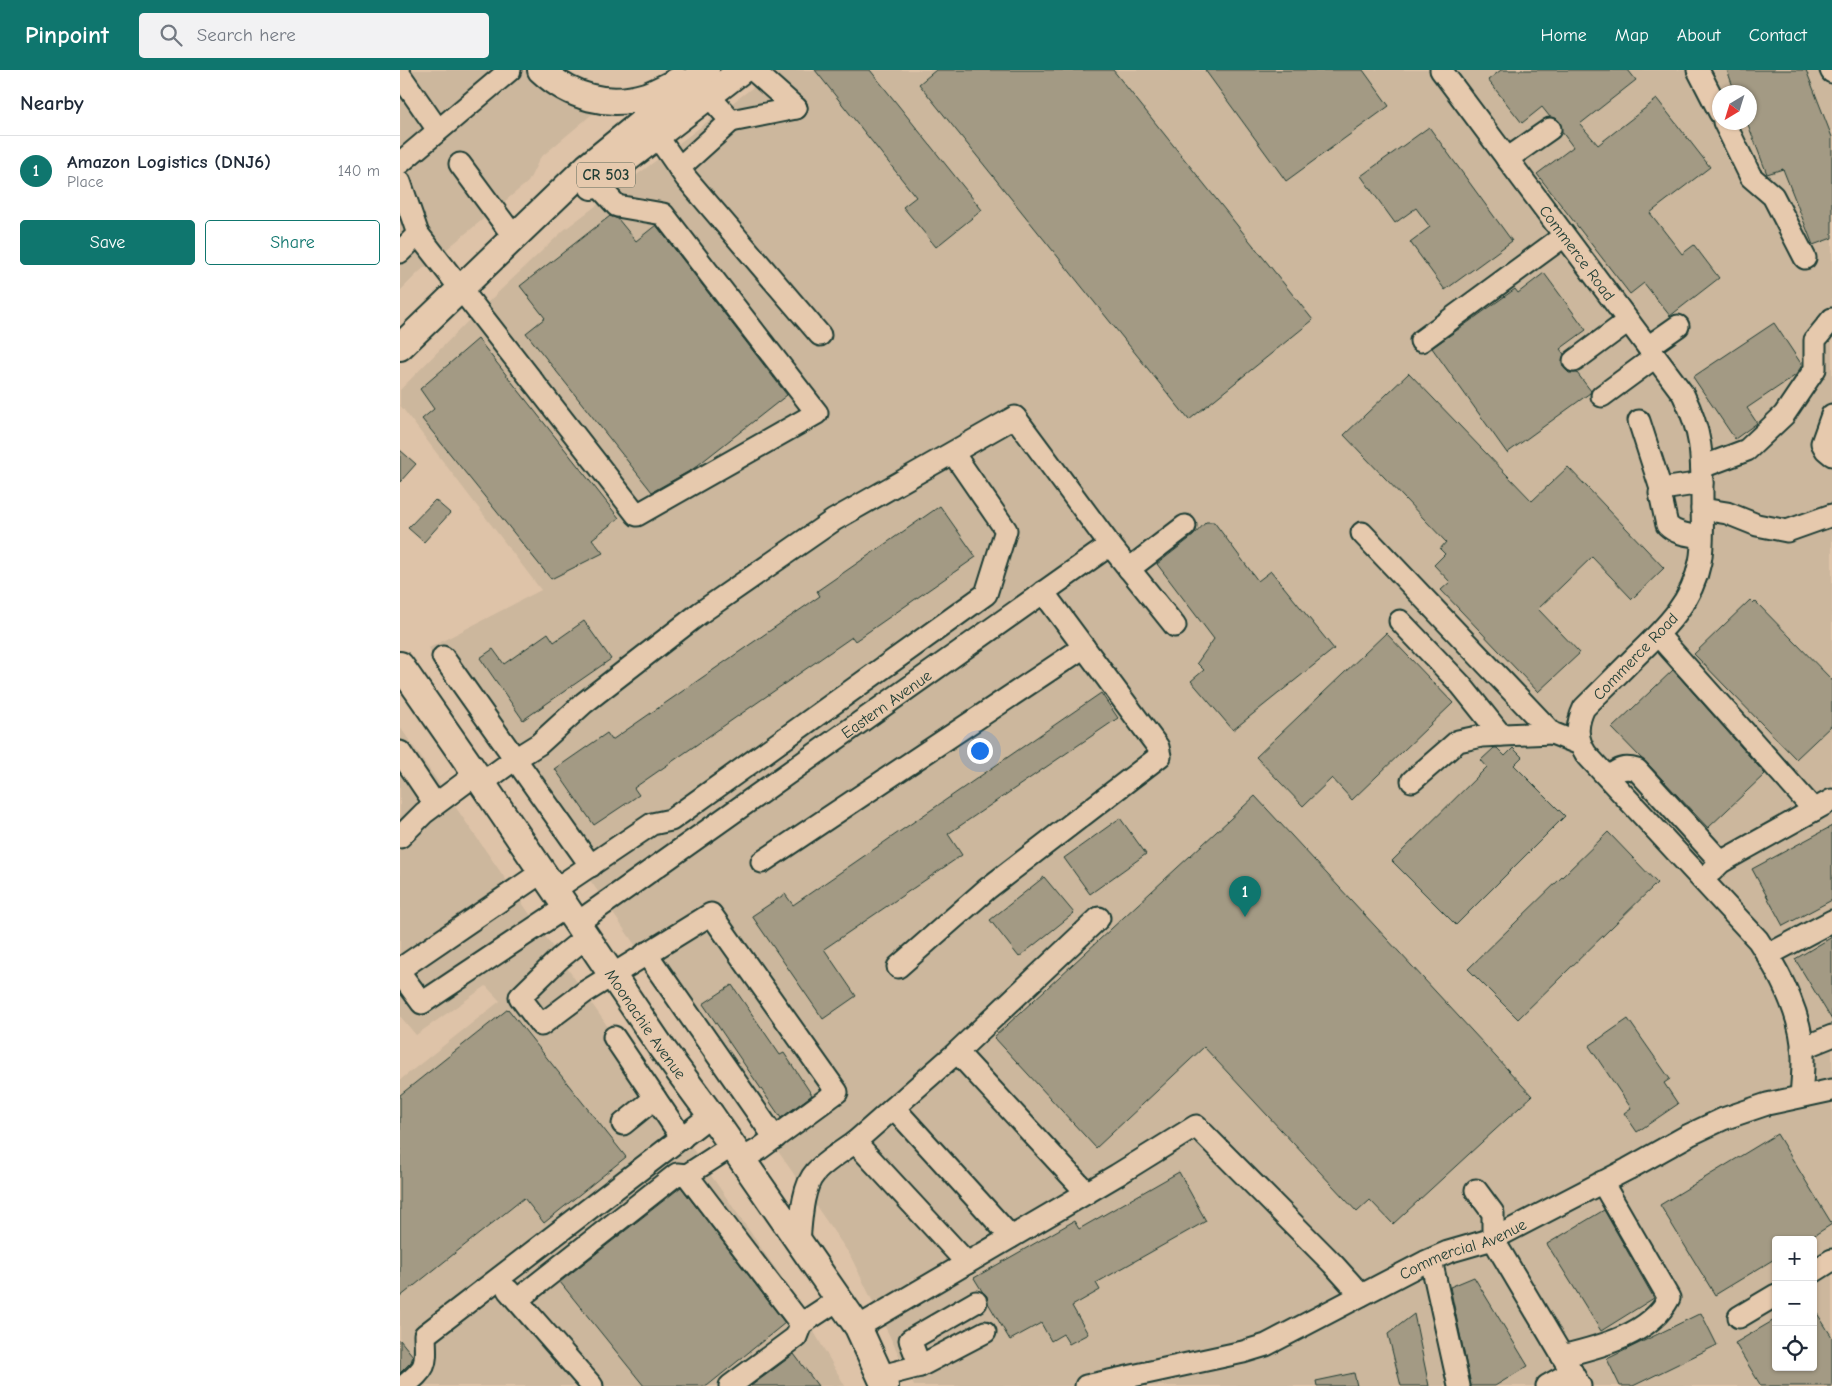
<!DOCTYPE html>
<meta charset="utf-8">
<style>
body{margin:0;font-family:"Comic Neue",sans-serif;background:#f2f2f3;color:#1f2937}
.controls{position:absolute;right:15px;bottom:15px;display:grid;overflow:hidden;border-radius:5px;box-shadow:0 1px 4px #0004}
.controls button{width:45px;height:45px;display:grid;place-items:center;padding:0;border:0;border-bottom:1px solid #e0e1e3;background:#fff;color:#1f2937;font:25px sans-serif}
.compass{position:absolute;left:1312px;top:15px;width:45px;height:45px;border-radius:50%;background:#fff;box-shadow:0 1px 4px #0004;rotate:218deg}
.you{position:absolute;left:579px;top:680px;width:18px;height:18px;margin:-12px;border:4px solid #fff;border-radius:50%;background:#1a73e8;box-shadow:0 0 0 8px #1a73e833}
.badge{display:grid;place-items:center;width:32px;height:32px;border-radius:50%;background:#0f766e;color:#fff;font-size:16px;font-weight:700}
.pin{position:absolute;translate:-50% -41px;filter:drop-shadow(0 1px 2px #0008)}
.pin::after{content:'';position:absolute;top:26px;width:18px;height:15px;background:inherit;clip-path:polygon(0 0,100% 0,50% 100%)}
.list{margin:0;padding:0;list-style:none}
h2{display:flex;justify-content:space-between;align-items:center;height:65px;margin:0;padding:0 20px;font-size:21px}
h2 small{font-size:16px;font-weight:400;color:#747a83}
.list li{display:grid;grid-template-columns:32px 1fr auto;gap:15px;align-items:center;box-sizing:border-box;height:70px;padding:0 20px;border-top:1px solid #e0e1e3}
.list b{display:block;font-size:19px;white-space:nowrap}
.list p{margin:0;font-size:16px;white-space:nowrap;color:#747a83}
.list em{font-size:16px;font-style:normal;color:#747a83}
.actions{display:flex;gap:10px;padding:15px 20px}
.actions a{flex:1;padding:11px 0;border:1px solid #0f766e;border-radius:5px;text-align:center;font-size:18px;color:#0f766e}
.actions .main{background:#0f766e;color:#fff}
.icon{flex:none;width:28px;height:28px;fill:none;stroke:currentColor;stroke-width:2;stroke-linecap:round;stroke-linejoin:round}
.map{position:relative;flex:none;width:1432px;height:1316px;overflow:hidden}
header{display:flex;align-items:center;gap:30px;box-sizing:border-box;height:70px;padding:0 25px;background:#0f766e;color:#fff}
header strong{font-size:24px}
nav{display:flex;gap:28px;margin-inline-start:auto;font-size:18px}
.search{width:350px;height:45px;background:#f2f2f3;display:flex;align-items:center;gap:12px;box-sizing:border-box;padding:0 18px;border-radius:5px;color:#747a83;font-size:19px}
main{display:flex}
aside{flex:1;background:#fff}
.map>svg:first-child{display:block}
.built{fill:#ccb79d;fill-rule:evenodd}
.building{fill:#a39a84;stroke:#1f3d34}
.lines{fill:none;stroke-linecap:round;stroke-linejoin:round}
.minor-casing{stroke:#1f3d34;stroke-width:25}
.major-casing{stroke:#1f3d34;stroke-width:30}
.minor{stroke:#e6c9ad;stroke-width:21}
.major{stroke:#e6c9ad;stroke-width:26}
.labels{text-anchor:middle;stroke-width:4;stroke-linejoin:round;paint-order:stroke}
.shield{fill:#e6c9ad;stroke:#5b6758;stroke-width:1}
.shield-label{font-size:15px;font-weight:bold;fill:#1f3d34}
.street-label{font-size:16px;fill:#1f3d34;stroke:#e6c9ad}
</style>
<header>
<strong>Pinpoint</strong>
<div class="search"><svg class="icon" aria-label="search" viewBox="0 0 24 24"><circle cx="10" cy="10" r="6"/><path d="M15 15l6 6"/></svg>Search here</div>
<nav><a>Home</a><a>Map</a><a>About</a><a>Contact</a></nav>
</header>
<main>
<aside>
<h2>Nearby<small></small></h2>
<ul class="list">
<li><span class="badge">1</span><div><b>Amazon Logistics (DNJ6)</b><p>Place</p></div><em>140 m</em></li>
</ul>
<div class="actions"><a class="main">Save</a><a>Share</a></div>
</aside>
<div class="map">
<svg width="1432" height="1316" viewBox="0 0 1432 1316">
<rect width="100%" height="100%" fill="#dec3a8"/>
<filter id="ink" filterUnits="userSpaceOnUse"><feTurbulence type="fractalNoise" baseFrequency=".02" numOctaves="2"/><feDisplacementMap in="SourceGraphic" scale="10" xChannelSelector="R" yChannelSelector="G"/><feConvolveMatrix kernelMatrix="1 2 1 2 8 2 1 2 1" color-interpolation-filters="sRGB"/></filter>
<g filter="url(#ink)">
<g class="built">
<path d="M0,0h131l85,24 -76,64 -12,24 -109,90 -19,19z"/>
<path d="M376,0h1056v1316h-918l-64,-131 -421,-607 112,-58 -141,-185v-15l67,-68 97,-92zM1320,22h30v30h-30zM1376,1170h37v127h-37z"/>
<path d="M0,657l389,561 56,98h-445v-306l100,-79 -14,-15 -70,49 -16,-19z"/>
</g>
<g class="building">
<path d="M415,0h55l112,140 -46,37 -33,-40 13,-10z"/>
<path d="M536,0h177l200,250 -124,100 -270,-336z"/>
<path d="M805,0h158l26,36 -103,75z"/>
<path d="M1101,0h127l8,10 -56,44 18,21 59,-46 53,68 -60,46 32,41 12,-9 25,33 -49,38 -26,-33 -14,11 -93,-120 36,-27 -11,-15 -2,-10 -4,-4 -6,-1 -8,-10 -20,16 -34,-43z"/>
<path d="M1327,0h79l26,67v101l-19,7 -30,-76 -16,5 -20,-52h3v-30h-15z"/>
<path d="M1029,57l83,114 -67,49 -35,-48 20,-15 -14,-19 -21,15 -34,-47z"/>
<path d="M210,146l8,3 18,22 20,-16 131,170 -94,74 -41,23 -126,-159 19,-15 -25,-32z"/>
<path d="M1144,203l42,57 -26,19 4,5 -2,8 2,6 5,5h8l14,18 -1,2 -83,60 -75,-105 83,-59 3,4z"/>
<path d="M1374,253l28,42 -6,10 -49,33 10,15 -22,16 -42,-62z"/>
<path d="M78,269l141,179 -27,21 11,14 -52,26 -129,-160 12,-10 -14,-20z"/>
<path d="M1009,303l123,128 36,-34 96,101 -32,31 -40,-42 -54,52 42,44 -42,39 -97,-102 9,-8 -16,-17 11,-11 -5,-5 6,-7 -102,-107z"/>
<path d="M0,380l16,14 -16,18z"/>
<path d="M35,430l15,13 -26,29 -16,-14z"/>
<path d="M540,436l36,51 -121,84 -3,-4 -218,151 5,7 -45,30 -39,-56 52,-36 5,7 208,-144 -3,-5z"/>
<path d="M806,452h8l44,59 13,-10 63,78 -101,81 -42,-49 13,-11 -7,-7 17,-24 -57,-75 36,-28z"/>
<path d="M1350,530l3,3 2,-2 77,79v45l-36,34 -102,-105z"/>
<path d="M184,551l27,38 -88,61 -43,-62 13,-9 11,15 44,-31 6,9z"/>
<path d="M986,563l67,70 -101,97 -20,-22 -29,28 -47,-49z"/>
<path d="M1273,600l92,104 -57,54 -62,-66 -5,-4 -29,-30z"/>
<path d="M701,623l17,25 -170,116 14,21 -138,94 32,47 -33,23 -71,-103 33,-22 8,11z"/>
<path d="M1094,678h3l8,8 8,-8 9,9 -8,8 51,51 -109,109 -64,-64 95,-94 -6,-7z"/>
<path d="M855,726l277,300 -139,128 -23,-24 -13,12 -153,-165 -108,101 -102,-111z"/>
<path d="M720,748l26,36 -56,40 -26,-36z"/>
<path d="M1432,756v74l-49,26 -31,-57z"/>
<path d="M1208,762l49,51 -139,136 -50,-50z"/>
<path d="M644,807l30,36 -55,44 -29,-37z"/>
<path d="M1432,867v83l-37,-61z"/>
<path d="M332,915l48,70 4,-2 28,42 -31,23 -78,-114z"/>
<path d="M108,939l118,148 -82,66 -20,-25 -124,99v-202z"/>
<path d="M1228,949l42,60 -6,4 14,21 -41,28 -13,-19 7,-5 -42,-62z"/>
<path d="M1377,1064l55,90 -25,16h-31v18l-61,37 -55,-90z"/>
<path d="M779,1102l27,49 -110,62 4,7 -28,16 16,28 -19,10 -6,-10 -12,7 -10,-18 -31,17 -22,-37 -1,-7 -5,-5 -8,-13 100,-57 5,8z"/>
<path d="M281,1117l104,136 -78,63h-63l-84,-104z"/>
<path d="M1204,1140l50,88 -53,33 -54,-87z"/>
<path d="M1074,1207l54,89 -33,20h-24l-21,-99z"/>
<path d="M1413,1237l19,30v49h-71l-26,-43 41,-24v48h37z"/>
<path d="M1301,1243l16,32 -84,41h-13l-13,-27z"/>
<path d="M1014,1244l15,72h-28l-13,-52z"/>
<path d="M0,1270l13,16 -2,6 -11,11z"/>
<path d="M394,1284l24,32h-67z"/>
<path d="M954,1303l3,13h-40l-1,-5z"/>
</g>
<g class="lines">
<g class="minor-casing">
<g id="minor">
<path d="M353,0l43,38"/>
<path id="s1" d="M1041,0l242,324c20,41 19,63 19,107 0,19 2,43 -2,61 -8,41 -36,67 -65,95 -17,17 -34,34 -51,51 -8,17 -8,30 2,46l172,186c23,35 46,78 45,121 0,12 -1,24 -2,35"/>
<path d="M1298,0l22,43"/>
<path d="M1431,0l1,2"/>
<path d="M0,5l38,55"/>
<path d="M331,51l65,-13"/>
<path d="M1324,52l27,55 22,19 32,62"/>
<path d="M257,66l29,42 134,157"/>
<path d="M1107,89l43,-30"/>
<path d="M0,93l110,-93"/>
<path d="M60,94l54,73"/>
<path d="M279,98l52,-47 -22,-25"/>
<path d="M0,112l18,52 219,281 180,-102 -154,-199 -46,-8 -21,-23"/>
<path d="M0,182l18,-18"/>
<path d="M1021,271l143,-105"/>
<path d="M1248,277l30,-21"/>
<path d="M1174,291l54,-40"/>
<path d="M1202,326l53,-39"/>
<path d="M1432,345l-10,28 4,7 6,5"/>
<path d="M1239,351l22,68"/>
<path d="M1302,397l45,-17 37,-35 31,-46v-29l17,-21"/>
<path d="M1302,439l25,4 30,12 30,6 45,-16"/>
<path d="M962,463l190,200 28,11"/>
<path d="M1301,467c-12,-2 -25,-3 -34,-12l-7,-32 2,-4 40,-6"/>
<path d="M729,499l56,-43"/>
<path d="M1000,551l61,64 40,50"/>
<path d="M1258,565l156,175 18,-10"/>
<path d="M43,587l148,209"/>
<path d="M0,682l35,52"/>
<path d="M1208,707c11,-8 16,-11 29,-7l84,92"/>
<path d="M1012,711l46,-40 24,-5 70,-3"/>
<path d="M82,713l33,-24 24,-15 45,-41 116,-90 134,-93 181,-103 95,128 65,81"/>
<path d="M0,767l24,-24 51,-38"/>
<path d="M362,792l322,-215"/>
<path d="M1312,801l9,-9 93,-52"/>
<path d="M154,820l98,-66 19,-4 315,-226 20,-64 -53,-77"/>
<path id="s2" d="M177,853l533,-378"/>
<path d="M186,867l-27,22 -39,38 21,28 44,-33 126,-78 126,178 -79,58 -16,9"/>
<path d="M246,883l129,185"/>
<path d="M1368,885l64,-34"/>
<path d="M498,897l89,-78 173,-133 -2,-9 -115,-155"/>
<path d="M0,899l142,-97"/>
<path d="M0,903l22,30 144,-96"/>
<path d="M214,967l68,101"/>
<path d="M1402,978l30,-12"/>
<path d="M557,982l142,-134"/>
<path d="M494,1038l117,129"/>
<path d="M223,1054l32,-26"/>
<path d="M287,1105l114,149"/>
<path d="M1076,1120l17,23v26l87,147"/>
<path d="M399,1171c2,-19 3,-54 16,-68 9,-11 28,-22 40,-31"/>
<path d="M1031,1190l28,126"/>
<path d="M567,1193l-112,-121 102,-90 130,141"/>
<path d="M1413,1202l19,-12"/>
<path d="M108,1220l84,96"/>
<path d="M117,1230l160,-126 10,1 45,-29"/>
<path d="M1339,1247l37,-22"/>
<path d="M458,1257l259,-152 79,-49 137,138 28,31"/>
<path d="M1162,1286c37,-9 88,-21 107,-58l-67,-116"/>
<path d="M520,1296l-10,-26 66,-38"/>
<path d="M481,1306l39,-10 65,-34"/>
<path d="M4,1316c24,-20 22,-20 21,-51l286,-220"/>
<path d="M330,1316l66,-49 5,-13 38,-25"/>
<path id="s3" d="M686,1316l157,-34 23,-7 159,-83 23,-10 45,-13 135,-70 61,-34 34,-16 44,-15 65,-14"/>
<path d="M1147,1316l25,-14"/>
</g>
</g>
<g class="major-casing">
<g id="major">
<path d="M141,0c29,27 67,38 105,26 11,-4 22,-10 32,-15"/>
<path d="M192,116l150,-116"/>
<path d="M0,277l187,-180 119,-97"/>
<path id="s4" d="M0,595l82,118 179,264 50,68 147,212 27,59"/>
</g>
</g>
<use href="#minor" class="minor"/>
<use href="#major" class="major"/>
</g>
</g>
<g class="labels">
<rect class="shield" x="177" y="92.5" width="58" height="25" rx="4"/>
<g class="shield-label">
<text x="206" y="110">CR 503</text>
</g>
<g class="street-label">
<text dy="6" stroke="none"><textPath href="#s1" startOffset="228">Commerce Road</textPath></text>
<text transform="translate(1235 586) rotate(-46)" y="6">Commerce Road</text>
<text dy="6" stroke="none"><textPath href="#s2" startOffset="379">Eastern Avenue</textPath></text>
<text dy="6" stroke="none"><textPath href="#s4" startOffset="435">Moonachie Avenue</textPath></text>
<text dy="6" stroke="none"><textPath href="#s3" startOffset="404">Commercial Avenue</textPath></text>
</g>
</g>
</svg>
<div class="controls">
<button>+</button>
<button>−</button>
<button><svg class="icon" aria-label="locate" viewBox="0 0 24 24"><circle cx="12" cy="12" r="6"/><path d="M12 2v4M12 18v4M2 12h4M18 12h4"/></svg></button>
</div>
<svg class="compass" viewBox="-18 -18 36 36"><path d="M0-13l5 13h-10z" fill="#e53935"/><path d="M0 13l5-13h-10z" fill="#747a83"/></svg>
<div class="you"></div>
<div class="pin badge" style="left:845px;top:847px">1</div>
</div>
</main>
